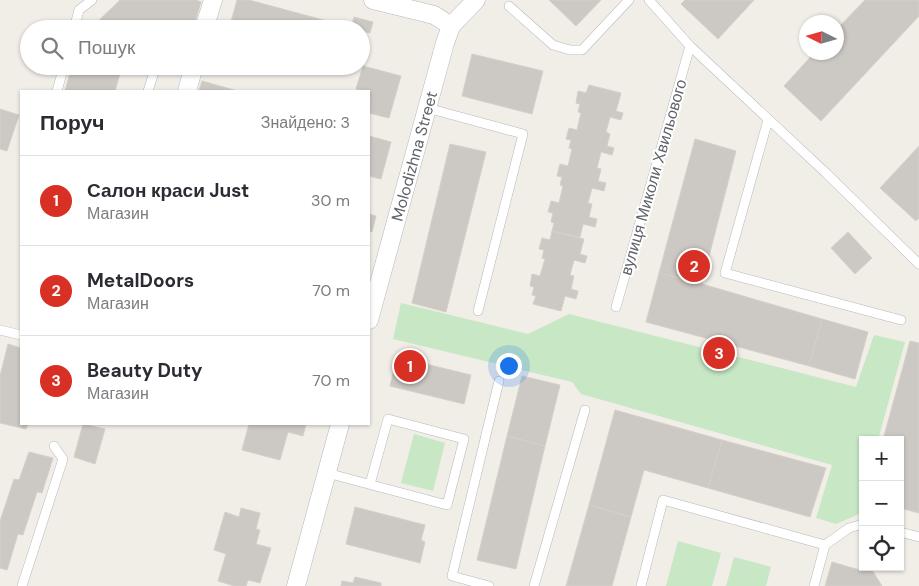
<!DOCTYPE html>
<html lang="uk">
<meta charset="utf-8">
<style>
body{margin:0;font-family:"DM Sans",sans-serif;background:#f7f7f7;color:#2b2b33}
.controls{position:absolute;right:15px;bottom:15px;display:grid;overflow:hidden;border-radius:0px;box-shadow:0 1px 4px #0004}
.controls button{width:45px;height:45px;display:grid;place-items:center;padding:0;border:0;border-bottom:1px solid #e1e1e2;background:#fff;color:#2b2b33;font:25px sans-serif}
.compass{position:absolute;left:799px;top:15px;width:45px;height:45px;border-radius:50%;background:#fff;box-shadow:0 1px 4px #0004;rotate:275deg}
.you{position:absolute;left:508px;top:365px;width:18px;height:18px;margin:-12px;border:4px solid #fff;border-radius:50%;background:#1a73e8;box-shadow:0 0 0 8px #1a73e833}
.badge{display:grid;place-items:center;width:32px;height:32px;border-radius:50%;background:#d93025;color:#fff;font-size:16px;font-weight:700}
.pin{position:absolute;translate:-50% -50%;border:2px solid #fff;box-shadow:0 1px 5px #0006}
.list{margin:0;padding:0;list-style:none}
h2{display:flex;justify-content:space-between;align-items:center;height:65px;margin:0;padding:0 20px;font-size:21px}
h2 small{font-size:16px;font-weight:400;color:#7c7c81}
.list li{display:grid;grid-template-columns:32px 1fr auto;gap:15px;align-items:center;box-sizing:border-box;height:90px;padding:0 20px;border-top:1px solid #e1e1e2}
.list b{display:block;font-size:19px;white-space:nowrap}
.list p{margin:0;font-size:16px;white-space:nowrap;color:#7c7c81}
.list em{font-size:16px;font-style:normal;color:#7c7c81}
.icon{flex:none;width:28px;height:28px;fill:none;stroke:currentColor;stroke-width:2;stroke-linecap:round;stroke-linejoin:round}
.map{position:relative;flex:none;width:919px;height:586px;overflow:hidden}
.search{position:absolute;background:#fff;box-shadow:0 1px 4px #0004;left:20px;top:20px;width:350px;height:55px;display:flex;align-items:center;gap:12px;box-sizing:border-box;padding:0 18px;border-radius:28px;color:#7c7c81;font-size:19px}
.panel{position:absolute;background:#fff;box-shadow:0 1px 4px #0004;left:20px;top:90px;width:350px;height:335px;border-radius:0px}
.map>svg:first-child{display:block}
.green{fill:#c7e7c5}
.building{fill:#ccc9c5;stroke:#d5d0c6}
.lines{fill:none;stroke-linecap:round;stroke-linejoin:round}
.lane-casing{stroke:#b5b8bc;stroke-width:10}
.street-casing{stroke:#b5b8bc;stroke-width:19}
.lane{stroke:#fff;stroke-width:9}
.street{stroke:#fff;stroke-width:18}
.labels{text-anchor:middle;stroke-width:4;stroke-linejoin:round;paint-order:stroke}
.street-label{font-size:16px;fill:#5f6368;stroke:#fff}
</style>
<div class="map">
<svg width="919" height="586" viewBox="0 0 919 586">
<rect width="100%" height="100%" fill="#f1eee8"/>
<g class="green">
<path d="M401,303l127,31 41,-20 287,73 18,-52 31,7 -27,98h-15v59l-4,15 -23,10 -20,-6 16,-53 -251,-71 -9,-12 -179,-43z"/>
<path d="M414,434l31,9 -12,48 -32,-8z"/>
<path d="M678,541l43,12 -9,33h-46z"/>
<path d="M734,557l37,10 -5,19h-40z"/>
</g>
<g class="building">
<path d="M120,0h76l5,2 -8,27h-103z"/>
<path d="M237,0h12l89,24 -1,5h-108z"/>
<path d="M549,0h52l-25,26z"/>
<path d="M685,0h69l-36,39 -37,-35z"/>
<path d="M865,0h54v16l-98,105 -37,-35 31,-34h21v-22z"/>
<path d="M354,17l19,5 -3,11 -9,-2v-2l-10,-1z"/>
<path d="M472,54l71,17 -11,43 -70,-18z"/>
<path d="M72,66h50l-7,25h-50z"/>
<path d="M363,66l38,10 -12,42 -20,-5 1,-20 -1,-2 -13,-2z"/>
<path d="M202,81l32,9v1h-35z"/>
<path d="M589,85l32,8 -5,18 7,2 -2,7 -11,-3 -4,15 4,2 -3,12 7,2 -2,7 -11,-3 -4,16 4,1 -3,12 8,2 -2,8 -12,-3 -4,15 4,1 -3,13 8,2 -2,8 -12,-3 -3,13 -28,-6 2,-8 -3,-1 2,-9 -5,-1 3,-11 8,2 4,-17 -3,-1 2,-8 -5,-1 3,-12 8,2 4,-17 -3,-1 2,-8 -5,-1 3,-11 8,2 4,-17 -3,-1 2,-8 -4,-1 2,-12 8,2z"/>
<path d="M0,109l19,6 -12,36 -7,-2z"/>
<path d="M369,136l22,6 -10,37 -12,-3z"/>
<path d="M695,139l41,12 -34,133 -43,-11z"/>
<path d="M450,144l36,8 -40,160 -34,-9z"/>
<path d="M919,146v72l-3,3 -36,-33z"/>
<path d="M369,214l7,2 -4,16 -3,-1z"/>
<path d="M552,231l32,8 -4,15 7,2 -2,7 -11,-3 -4,15 4,1 -3,13 7,2 -2,8 -11,-3 -4,15 -28,-7 3,-8 -4,-1 2,-8 -4,-1 2,-12 8,2 5,-17 -3,-1 2,-8 -5,-1 3,-11 8,2z"/>
<path d="M848,232l24,26 -17,16 -24,-26z"/>
<path d="M659,273l43,11 120,35 -13,47 -163,-44z"/>
<path d="M822,319l46,13 -13,47 -46,-13z"/>
<path d="M910,341l9,2v170l-19,-5v-68h-17z"/>
<path d="M8,344l13,4v76h7l-2,5 -26,-6v-47z"/>
<path d="M397,357l74,18 -7,29 -74,-18z"/>
<path d="M522,376l38,9 -15,61 -38,-10z"/>
<path d="M615,410l107,30 -14,48 -64,-18 -13,47 -42,-12z"/>
<path d="M83,424l22,5 -10,35 -21,-7z"/>
<path d="M249,424h57l-3,12 -15,-4 -8,28 -38,-10z"/>
<path d="M507,436l38,10 -29,123 -39,-9z"/>
<path d="M722,440l104,28 -16,49 -102,-29z"/>
<path d="M29,452l24,6 -11,35 -5,-1 -14,43 -5,-1 -11,36 -7,-2v-47l14,-42 5,1z"/>
<path d="M589,505l42,12 -19,69h-46z"/>
<path d="M355,507l70,18 -4,15 4,2 -5,21 -74,-19z"/>
<path d="M241,508l19,5 -4,16 4,1 -4,14 15,4 -11,35 -12,-3 -2,6h-12l-16,-5 8,-27 -12,-4 11,-38 14,5z"/>
<path d="M832,562l31,9 7,-4 12,19h-57z"/>
<path d="M355,577l26,6v3h-40l1,-5 11,2z"/>
</g>
<g class="lines">
<g class="lane-casing">
<g id="lane">
<path d="M649,0l41,46 136,127 93,91"/>
<path d="M509,6l44,39 17,5h12l47,-50"/>
<path d="M74,29l5,-19 13,-10"/>
<path d="M57,91l7,-25"/>
<path d="M148,91l7,-22 5,-3"/>
<path d="M427,108l96,26 -45,177"/>
<path d="M768,120l-43,153 176,47"/>
<path d="M616,307l74,-261"/>
<path d="M0,330l21,5"/>
<path d="M327,473l120,32 17,-66 -76,-20 -18,65"/>
<path d="M900,532l19,5"/>
<path d="M22,586l41,-127 -9,-13"/>
<path d="M489,586l-37,-10 47,-195"/>
<path d="M534,586l51,-176"/>
<path d="M641,586l22,-86 162,45"/>
<path d="M814,586l11,-41 24,-17 14,-4"/>
</g>
</g>
<g class="street-casing">
<g id="street">
<path d="M373,0l61,15 17,11"/>
<path d="M204,29l9,-29"/>
<path d="M187,91l7,-25"/>
<path id="s1" d="M369,320l76,-277 6,-17 25,-26"/>
<path d="M296,586l44,-162"/>
</g>
</g>
<use href="#lane" class="lane"/>
<use href="#street" class="street"/>
</g>
<g class="labels">
<g class="street-label">
<text dy="6" stroke="none"><textPath href="#s1" startOffset="170">Molodizhna Street</textPath></text>
<text transform="translate(653 177) rotate(-74)" y="6">вулиця Миколи Хвильового</text>
</g>
</g>
</svg>
<div class="controls">
<button>+</button>
<button>−</button>
<button><svg class="icon" aria-label="locate" viewBox="0 0 24 24"><circle cx="12" cy="12" r="6"/><path d="M12 2v4M12 18v4M2 12h4M18 12h4"/></svg></button>
</div>
<svg class="compass" viewBox="-18 -18 36 36"><path d="M0-13l5 13h-10z" fill="#e53935"/><path d="M0 13l5-13h-10z" fill="#7c7c81"/></svg>
<div class="you"></div>
<div class="pin badge" style="left:410px;top:366px">1</div>
<div class="pin badge" style="left:694px;top:266px">2</div>
<div class="pin badge" style="left:719px;top:353px">3</div>
<div class="search"><svg class="icon" aria-label="search" viewBox="0 0 24 24"><circle cx="10" cy="10" r="6"/><path d="M15 15l6 6"/></svg>Пошук</div>
<section class="panel">
<h2>Поруч<small>Знайдено: 3</small></h2>
<ul class="list">
<li><span class="badge">1</span><div><b>Салон краси Just</b><p>Магазин</p></div><em>30 m</em></li>
<li><span class="badge">2</span><div><b>MetalDoors</b><p>Магазин</p></div><em>70 m</em></li>
<li><span class="badge">3</span><div><b>Beauty Duty</b><p>Магазин</p></div><em>70 m</em></li>
</ul>
</section>
</div>
